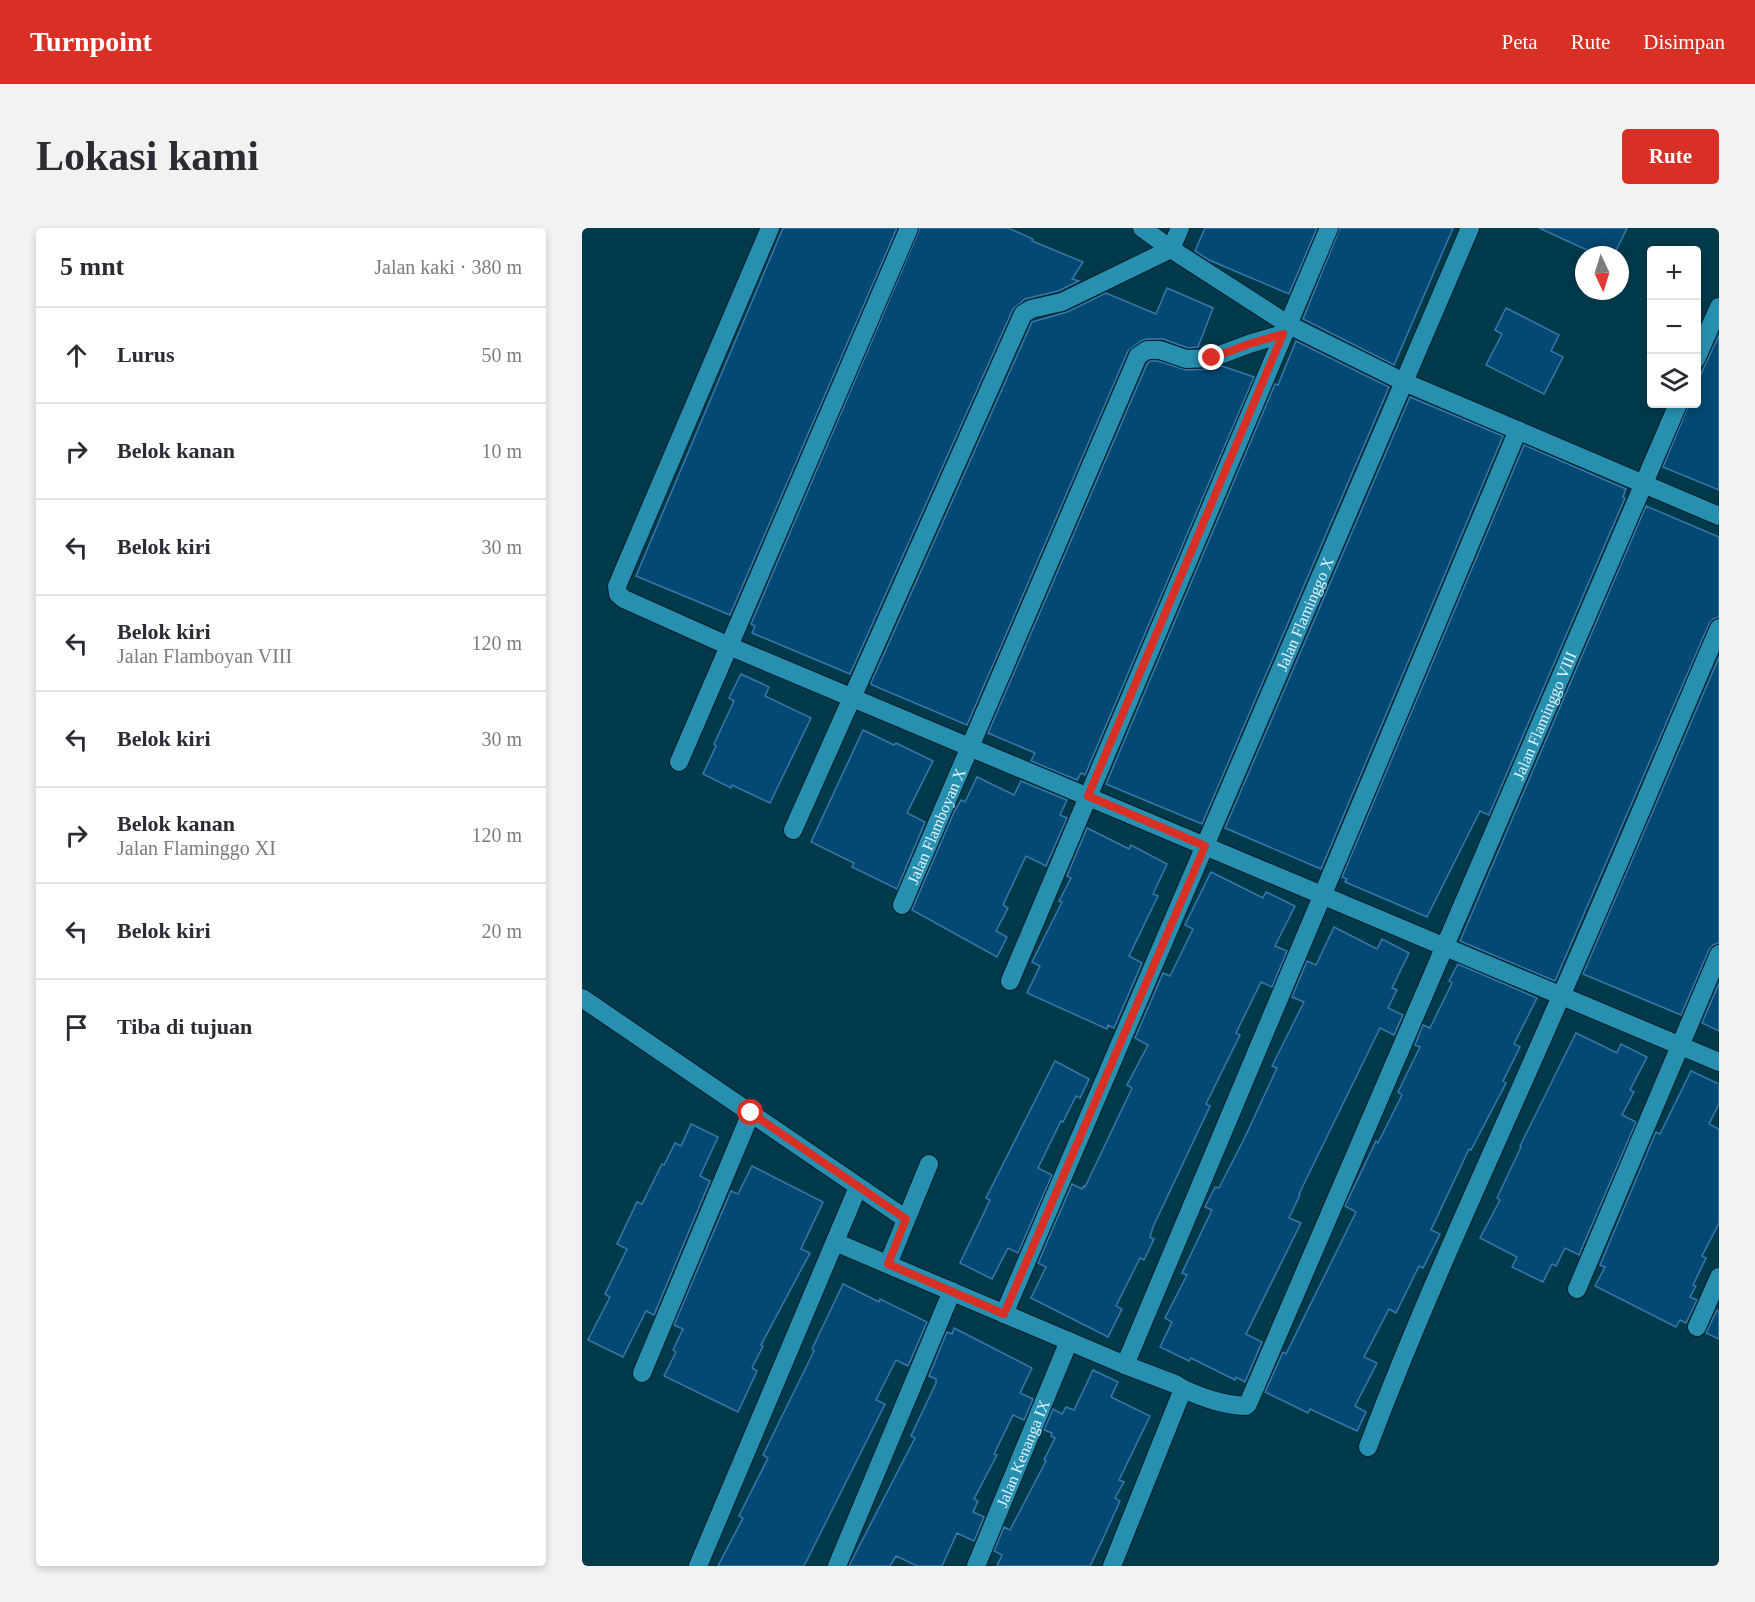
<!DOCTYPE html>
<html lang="id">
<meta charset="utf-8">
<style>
body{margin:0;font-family:Georgia,serif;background:#f2f2f3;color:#2b2b33}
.controls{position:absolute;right:18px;top:18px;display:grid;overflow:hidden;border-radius:6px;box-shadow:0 3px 9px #0003}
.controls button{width:54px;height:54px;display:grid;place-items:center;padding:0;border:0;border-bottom:2px solid #e1e1e2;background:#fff;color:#2b2b33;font:30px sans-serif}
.compass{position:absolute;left:993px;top:18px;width:54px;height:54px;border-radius:50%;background:#fff;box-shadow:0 3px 9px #0003;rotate:176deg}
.stop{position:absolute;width:18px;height:18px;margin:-14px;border:4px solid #d93025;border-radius:50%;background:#fff}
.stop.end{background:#d93025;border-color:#fff;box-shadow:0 2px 6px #0008}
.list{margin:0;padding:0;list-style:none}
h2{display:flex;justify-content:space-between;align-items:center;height:78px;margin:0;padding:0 24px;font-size:26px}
h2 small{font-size:20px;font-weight:400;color:#7c7c81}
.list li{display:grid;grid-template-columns:39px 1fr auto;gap:18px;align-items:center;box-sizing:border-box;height:96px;padding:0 24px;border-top:2px solid #e1e1e2}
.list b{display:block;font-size:22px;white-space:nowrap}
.list p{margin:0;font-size:20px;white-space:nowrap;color:#7c7c81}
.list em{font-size:20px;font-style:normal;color:#7c7c81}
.icon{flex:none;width:33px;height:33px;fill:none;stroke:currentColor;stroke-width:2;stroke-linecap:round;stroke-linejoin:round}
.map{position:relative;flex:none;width:1137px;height:1338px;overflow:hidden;border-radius:6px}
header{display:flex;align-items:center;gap:36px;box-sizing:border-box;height:84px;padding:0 30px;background:#d93025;color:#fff}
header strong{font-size:28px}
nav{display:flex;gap:33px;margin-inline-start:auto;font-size:21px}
.intro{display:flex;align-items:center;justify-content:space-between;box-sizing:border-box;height:144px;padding:0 36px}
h1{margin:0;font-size:42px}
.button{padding:15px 27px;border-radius:6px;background:#d93025;color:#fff;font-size:21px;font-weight:700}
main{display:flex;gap:36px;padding:0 36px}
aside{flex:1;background:#fff;border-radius:6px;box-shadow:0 3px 9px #0003}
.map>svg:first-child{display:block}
.building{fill:#044874;stroke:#3779ab;stroke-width:1.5}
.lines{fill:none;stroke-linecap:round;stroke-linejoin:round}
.street-casing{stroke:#011f2a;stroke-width:20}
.street{stroke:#278fb0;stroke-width:18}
.route{stroke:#d93025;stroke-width:8}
.labels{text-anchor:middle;stroke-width:6;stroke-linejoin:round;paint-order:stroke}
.street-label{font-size:16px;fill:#e3f4fb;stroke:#003a4b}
</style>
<header>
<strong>Turnpoint</strong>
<nav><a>Peta</a><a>Rute</a><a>Disimpan</a></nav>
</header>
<div class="intro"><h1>Lokasi kami</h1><a class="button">Rute</a></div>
<main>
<aside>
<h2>5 mnt<small>Jalan kaki · 380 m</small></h2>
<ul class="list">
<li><svg class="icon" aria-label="ahead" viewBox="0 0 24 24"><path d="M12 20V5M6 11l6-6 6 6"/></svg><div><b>Lurus</b></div><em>50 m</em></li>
<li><svg class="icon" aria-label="right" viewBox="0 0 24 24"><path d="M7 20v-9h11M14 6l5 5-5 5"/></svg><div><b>Belok kanan</b></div><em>10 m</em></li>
<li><svg class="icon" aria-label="left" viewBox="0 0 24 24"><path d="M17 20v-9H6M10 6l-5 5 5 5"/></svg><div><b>Belok kiri</b></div><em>30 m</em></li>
<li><svg class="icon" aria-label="left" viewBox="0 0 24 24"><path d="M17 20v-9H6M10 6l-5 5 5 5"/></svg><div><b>Belok kiri</b><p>Jalan Flamboyan VIII</p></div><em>120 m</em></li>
<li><svg class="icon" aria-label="left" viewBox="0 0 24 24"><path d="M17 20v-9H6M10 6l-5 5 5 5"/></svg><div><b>Belok kiri</b></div><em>30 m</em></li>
<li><svg class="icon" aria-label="right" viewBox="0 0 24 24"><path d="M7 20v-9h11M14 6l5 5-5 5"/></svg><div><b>Belok kanan</b><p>Jalan Flaminggo XI</p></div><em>120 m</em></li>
<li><svg class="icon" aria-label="left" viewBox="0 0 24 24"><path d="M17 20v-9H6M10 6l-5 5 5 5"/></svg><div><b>Belok kiri</b></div><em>20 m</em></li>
<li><svg class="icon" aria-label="arrive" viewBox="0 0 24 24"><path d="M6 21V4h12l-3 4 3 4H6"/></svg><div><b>Tiba di tujuan</b></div></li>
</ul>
</aside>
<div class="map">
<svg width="1137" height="1338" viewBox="0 0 1137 1338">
<rect width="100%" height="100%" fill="#003a4b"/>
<g class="building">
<path d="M201,0h114l-167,387 -94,-39z"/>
<path d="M338,0h88l25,11 -1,2 51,21 -11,17 7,2 -21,10 -33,8 -12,10 -163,365 -98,-41 3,-7 -4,-2z"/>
<path d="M623,0h112l-28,66 -80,-34 -14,-9z"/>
<path d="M758,0h113l-59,137 -91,-46z"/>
<path d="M957,0h88l-13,27h-16z"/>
<path d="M585,60l46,20 -15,39 -10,1 -25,-9h-16l-6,2 -13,10 -161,374 -95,-40 -1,-2 161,-361 35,-10 39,-19 50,21z"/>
<path d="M924,80l53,27 -8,16 12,6 -19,37 -58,-29 16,-31 -7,-4z"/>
<path d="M1137,107v155l-56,-23 26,-63h7v-19z"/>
<path d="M714,113l93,46 -187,437 -96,-40 169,-400 3,1z"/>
<path d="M568,133h8l28,9 26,-1 10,-3 32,11 -169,398 -4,-2 -4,7 -46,-19 4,-8 -47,-20 159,-369z"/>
<path d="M828,169l93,39 -182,433 -96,-41z"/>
<path d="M942,217l102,44 -3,8 2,1 -136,317 -9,-4 -53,106 -82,-35 2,-3 -5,-2z"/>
<path d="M1064,278l73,31v80l-6,2 -4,5 -154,357 -95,-40z"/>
<path d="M1137,429v286l-6,2 -4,5 -28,65 -98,-41z"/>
<path d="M159,446l28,13 -4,9 46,22 -41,85 -38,-18 -1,3 -28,-14 13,-28 -2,-2 20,-43 -5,-3z"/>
<path d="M281,502l31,15 2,-2 37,18 -26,52 18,9 -28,67 -45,-22 2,-4 -43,-21z"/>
<path d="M395,549l37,18 7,-14 46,19 -7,15 7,3 -21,48 -20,-10 -23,49 5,3 -12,23 11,6 -10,20 -85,-47 42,-98 7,-12 4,2z"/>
<path d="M505,600l42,21 2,-4 36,19 -14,30 5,2 -29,60 13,7 -28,65 -6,-3 -1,4 -80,-36 13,-27 -8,-4 30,-60 -3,-1 12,-23 -4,-2z"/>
<path d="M629,644l52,26 3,-6 29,14 -20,40 12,5 -15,36 -11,-5 -25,51 4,2 -34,69 4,2 -57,121 -3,10 4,2 -10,21 -4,-2 -24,48 6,3 -14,28 -77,-39 15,-31 -8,-4 34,-79 10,5 2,-3 1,1 47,-99 -5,-3 21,-40 -13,-7 28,-65 7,3 23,-47 -8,-4z"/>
<path d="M752,699l43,22 5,-10 27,14 -17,35 5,2 -9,18 15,7 -9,20 -14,-7 -81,166 1,1 -11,23 12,5 -55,111 16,8 -17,40 -9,-5 -1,3 -44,-22 -2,3 -29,-14 12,-25 -7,-4 22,-43 -5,-2 30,-63 -7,-3 10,-20 4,1 26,-51 32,-69 -5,-2 32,-64 -12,-5 15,-36 9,4z"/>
<path d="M876,736l79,34 -23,46 6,3 -17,34 3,2 -35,67 -2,-1 -38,81 9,4 -17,34 -4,-2 -23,47 -7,-4 -25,48 13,6 -22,43 11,6 -9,19 -47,-22 -2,4 -43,-21 18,-40 3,2 70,-142 -11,-6 31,-65 2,2 24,-48 -4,-3 22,-45 -5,-2 8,-20 7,3 22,-45 -3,-2z"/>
<path d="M1137,755v48l-17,-8z"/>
<path d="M994,805l41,20 4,-9 26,13 -17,33 4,2 -12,23 14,7 -57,133 -14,-7 -9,18 -4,-2 -9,18 -31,-15 5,-10 -37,-19 20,-38 -3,-2 24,-51 -1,-1z"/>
<path d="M473,833l34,18 -9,19 -4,-2 -13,26 -2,-1 -23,47 14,7 -34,78 -10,-5 -16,31 -32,-16 30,-63 -4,-2z"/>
<path d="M1109,843l28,13v20l-10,20 10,5v94l-17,33 4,2 -13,27 3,1 -6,11 7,3 -11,23 -6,-3 -4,7 -81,-41 10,-19 -5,-2 56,-133 4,2z"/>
<path d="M109,896l27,13 -18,39 10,5 -56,134 -8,-4 -23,46 -35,-17 22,-43 -5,-3 22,-45 -10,-5 20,-42 5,2 20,-40 2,1 11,-22 6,3z"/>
<path d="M170,938l71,36 -22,47 9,4 -49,92 2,1 -11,22 5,3 -19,41 -74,-36 12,-24 -3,-2 10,-21 -9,-4 57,-134 7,3z"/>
<path d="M261,1056l36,18 1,-3 47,23 -19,44 -12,-6 -20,40 9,4 -81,162h-86l25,-48 -4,-2 29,-58 -5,-3 51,-104 -2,-2z"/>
<path d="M1135,1082l2,1v28l-13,-6z"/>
<path d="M372,1100l78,40 -12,25 13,6 -9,21 -11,-5 -19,39 3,1 -23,44 4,2 -5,11 11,5 -10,24 -17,-8 -15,33h-25l-21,-10 -6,10h-41l66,-128 -4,-2 25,-53v-4l-7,-3 18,-44 5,2z"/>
<path d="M511,1142l25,12 -7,15 39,19 -31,64 5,2 -9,16 5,3 -19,42 -11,23h-93l5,-11 -8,-4 10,-24 6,3 36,-69 -2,-1 11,-22 -4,-2 1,-3 -8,-3 9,-21 9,5 4,-7 8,3z"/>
</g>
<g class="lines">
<g class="street-casing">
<g id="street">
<path d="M188,0l-153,358 1,8 6,5 105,47 990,416"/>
<path d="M560,0l29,21 118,76 115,57 315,134"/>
<path d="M1114,131l23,-52"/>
<path d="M97,534l230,-534"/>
<path d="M211,602l230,-516 8,-5 31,-7 109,-53 9,-21"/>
<path id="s1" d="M320,677l236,-549 9,-6h13l26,9 26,-1 37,-14 34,-10"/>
<path d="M428,753l319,-753"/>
<path d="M0,770l324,221"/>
<path d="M253,1014l290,123 50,19 8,5 -71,177"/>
<path d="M306,1036l41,-100"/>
<path d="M995,1061l142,-335"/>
<path id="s2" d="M422,1086l466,-1086"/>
<path d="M1115,1099l22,-50"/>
<path d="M543,1137l393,-935"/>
<path d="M60,1145l109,-260"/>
<path id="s3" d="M601,1161c21,9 40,16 63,17l2,-2 430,-1000"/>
<path d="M786,1219c58,-154 128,-301 193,-451 54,-122 105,-245 158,-368"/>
<path d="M116,1338l160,-379"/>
<path d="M255,1338l115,-275"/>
<path id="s4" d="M394,1338l93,-225"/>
</g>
</g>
<use href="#street" class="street"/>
</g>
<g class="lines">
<path class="route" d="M169,885l155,106 -18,45 116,50 201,-468 -117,-50 195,-462 -34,10 -37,14"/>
</g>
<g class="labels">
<g class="street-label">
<text dy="6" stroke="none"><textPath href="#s2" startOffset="762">Jalan Flaminggo X</textPath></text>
<text dy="6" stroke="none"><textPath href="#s3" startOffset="818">Jalan Flaminggo VIII</textPath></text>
<text dy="6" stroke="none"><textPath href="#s1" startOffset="86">Jalan Flamboyan X</textPath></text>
<text dy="6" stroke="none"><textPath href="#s4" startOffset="122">Jalan Kenanga IX</textPath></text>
</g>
</g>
</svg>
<div class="controls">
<button>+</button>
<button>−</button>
<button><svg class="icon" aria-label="layers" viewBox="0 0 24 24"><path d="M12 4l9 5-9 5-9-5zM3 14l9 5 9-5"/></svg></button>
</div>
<svg class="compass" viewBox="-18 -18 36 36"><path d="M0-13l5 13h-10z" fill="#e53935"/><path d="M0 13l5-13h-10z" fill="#7c7c81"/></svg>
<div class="stop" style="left:169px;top:885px"></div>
<div class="stop end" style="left:630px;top:130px"></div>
</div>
</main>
